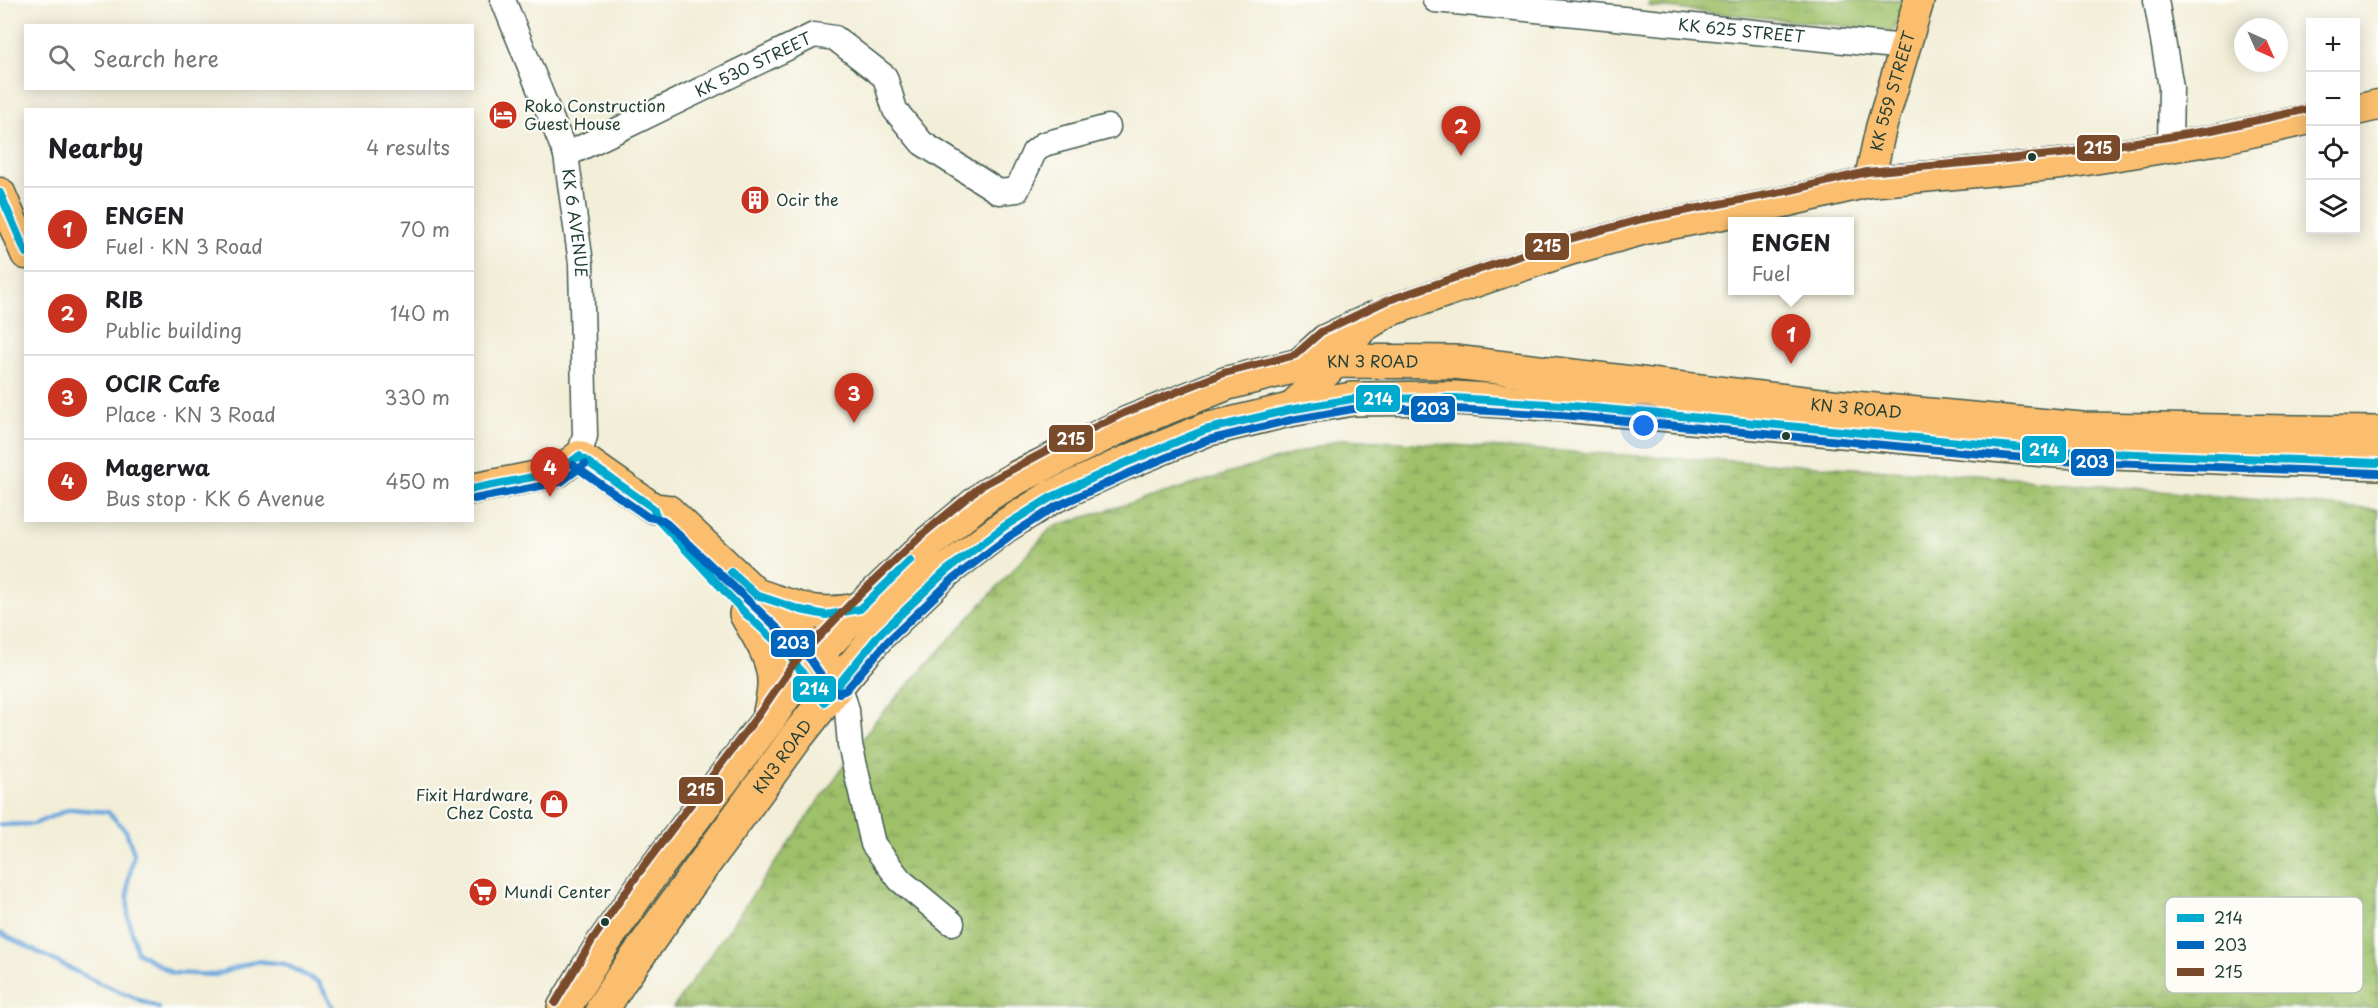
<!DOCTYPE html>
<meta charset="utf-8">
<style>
body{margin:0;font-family:"Playpen Sans",sans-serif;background:#f6f6f6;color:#202124}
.controls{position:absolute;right:18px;top:18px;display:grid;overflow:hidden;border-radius:0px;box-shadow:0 3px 15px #0003}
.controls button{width:54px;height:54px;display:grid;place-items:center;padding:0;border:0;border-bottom:2px solid #e0e0e0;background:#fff;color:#202124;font:30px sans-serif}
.compass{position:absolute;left:2234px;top:18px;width:54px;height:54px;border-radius:50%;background:#fff;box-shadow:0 3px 15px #0003;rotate:135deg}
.you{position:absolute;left:1644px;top:426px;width:21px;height:21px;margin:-15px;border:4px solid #fff;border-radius:50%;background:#1a73e8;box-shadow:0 0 0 9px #1a73e833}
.badge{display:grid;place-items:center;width:39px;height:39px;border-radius:50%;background:#c8321e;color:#fff;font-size:20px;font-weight:700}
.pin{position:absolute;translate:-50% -50px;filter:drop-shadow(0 2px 3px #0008)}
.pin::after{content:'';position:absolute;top:32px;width:21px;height:18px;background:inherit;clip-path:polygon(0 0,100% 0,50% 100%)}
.popup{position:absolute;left:1728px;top:217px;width:126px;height:78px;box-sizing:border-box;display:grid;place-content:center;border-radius:0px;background:#fff;filter:drop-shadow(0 2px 4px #0005);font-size:20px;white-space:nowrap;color:#757577}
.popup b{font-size:22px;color:#202124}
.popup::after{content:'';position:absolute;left:50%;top:100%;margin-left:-12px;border:12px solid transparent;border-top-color:#fff}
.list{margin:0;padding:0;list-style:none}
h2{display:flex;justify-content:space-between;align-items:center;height:78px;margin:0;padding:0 24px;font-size:26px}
h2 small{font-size:20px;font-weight:400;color:#757577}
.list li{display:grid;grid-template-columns:39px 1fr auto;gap:18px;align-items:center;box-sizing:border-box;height:84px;padding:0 24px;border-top:2px solid #e0e0e0}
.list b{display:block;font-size:22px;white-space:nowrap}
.list p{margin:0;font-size:20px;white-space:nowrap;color:#757577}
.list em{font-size:20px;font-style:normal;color:#757577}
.icon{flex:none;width:33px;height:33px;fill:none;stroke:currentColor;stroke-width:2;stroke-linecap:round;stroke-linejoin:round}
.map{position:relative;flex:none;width:2378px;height:1008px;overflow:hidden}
.search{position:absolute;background:#fff;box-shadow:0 3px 15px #0003;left:24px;top:24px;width:450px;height:66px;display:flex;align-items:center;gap:15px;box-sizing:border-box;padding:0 21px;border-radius:0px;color:#757577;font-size:22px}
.panel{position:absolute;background:#fff;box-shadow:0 3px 15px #0003;left:24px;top:108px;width:450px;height:414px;border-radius:0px}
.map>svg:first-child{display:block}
.wetland{fill:url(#wetland-marsh);stroke:#5f7f50;stroke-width:1.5}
.park{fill:url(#park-tufts);stroke:#5f7f50;stroke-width:1.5}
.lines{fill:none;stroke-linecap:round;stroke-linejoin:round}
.stream{stroke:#6aa7dc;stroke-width:4.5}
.minor-casing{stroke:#3f584d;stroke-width:27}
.major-casing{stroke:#3f584d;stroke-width:33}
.highway-casing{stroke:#3f584d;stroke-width:36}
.minor{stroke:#fff;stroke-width:24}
.major{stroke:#fabe6e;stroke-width:30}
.highway{stroke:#fabe6e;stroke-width:33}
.bus-1-casing{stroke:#fdfcf7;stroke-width:12}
.bus-2-casing{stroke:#fdfcf7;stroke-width:12}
.bus-3-casing{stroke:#fdfcf7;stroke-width:12}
.bus-1{stroke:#00a9ce;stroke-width:8}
.bus-2{stroke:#0065bd;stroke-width:8}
.bus-3{stroke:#7a4b2a;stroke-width:8}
.bus-dot{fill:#1f3d34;stroke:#fdfcf7;stroke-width:2}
.labels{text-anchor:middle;stroke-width:4.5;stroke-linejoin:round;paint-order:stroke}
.street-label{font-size:16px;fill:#1f3d34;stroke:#fdfcf7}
.poi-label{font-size:16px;fill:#1f3d34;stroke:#fdfcf7;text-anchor:start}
.key{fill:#fdfcf7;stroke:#bac3bc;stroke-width:1.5}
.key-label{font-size:16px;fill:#1f3d34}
.line-badge{stroke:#fdfcf7;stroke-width:2}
.badge-label{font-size:16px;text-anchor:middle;font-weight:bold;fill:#fff}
</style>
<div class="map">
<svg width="2378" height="1008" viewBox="0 0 2378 1008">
<defs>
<pattern id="wetland-marsh" width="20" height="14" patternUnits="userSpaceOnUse" patternTransform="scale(1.5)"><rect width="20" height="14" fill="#9fc16b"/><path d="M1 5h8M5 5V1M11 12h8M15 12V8" fill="none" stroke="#819e59"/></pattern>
<pattern id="park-tufts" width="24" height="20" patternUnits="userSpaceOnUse" patternTransform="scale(1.5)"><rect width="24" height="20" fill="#9fc16b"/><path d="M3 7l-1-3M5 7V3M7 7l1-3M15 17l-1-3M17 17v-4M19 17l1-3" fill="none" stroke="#819e59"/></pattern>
</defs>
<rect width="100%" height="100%" fill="#fdfcf7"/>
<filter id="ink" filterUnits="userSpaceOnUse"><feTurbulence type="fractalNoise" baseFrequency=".0167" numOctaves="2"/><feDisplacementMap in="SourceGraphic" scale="12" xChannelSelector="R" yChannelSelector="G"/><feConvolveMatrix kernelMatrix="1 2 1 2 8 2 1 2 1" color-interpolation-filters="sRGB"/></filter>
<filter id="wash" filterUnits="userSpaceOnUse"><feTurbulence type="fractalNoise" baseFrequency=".008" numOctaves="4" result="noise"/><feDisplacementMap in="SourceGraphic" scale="24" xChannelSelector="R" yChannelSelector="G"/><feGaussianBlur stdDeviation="1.35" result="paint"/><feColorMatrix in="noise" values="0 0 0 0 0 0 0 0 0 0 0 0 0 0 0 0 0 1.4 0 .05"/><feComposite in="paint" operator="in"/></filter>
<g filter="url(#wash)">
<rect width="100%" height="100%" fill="#f2eed8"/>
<path class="wetland" d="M1343,439l633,36 402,35v498h-1705l203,-288 176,-193z"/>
<path class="park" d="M1650,0h255l-11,31 -246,-25z"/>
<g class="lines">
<g class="stream">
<path d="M0,825l34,-1 36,-15 38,3 18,19 8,22 -6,29v35l9,35 35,21 43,2 41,-14 29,3 34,19 15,25"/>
<path d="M0,933l97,49 62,26"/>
</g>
</g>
</g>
<g filter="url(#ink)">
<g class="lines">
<g class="minor-casing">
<g id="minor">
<path id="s1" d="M503,0l63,155 15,108 4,173 -6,20"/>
<path id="s2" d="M1435,0l470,47"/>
<path d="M2156,0l15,87 -1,59"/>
<path id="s3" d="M566,155l248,-120 21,3 50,39 10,33 27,33 77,49 18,-2 17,-38 10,-8 64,-17"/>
<path d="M839,683l8,27 3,35 23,99 27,36 52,43"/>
</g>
</g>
<g class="major-casing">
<g id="major">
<path d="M2356,110l22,-5"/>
<path id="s4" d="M1869,182l12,-54 38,-128"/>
<path d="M0,193l26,61"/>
<path d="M1289,410l48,-49 25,-33 27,-17 180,-61 76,-21 144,-28 80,-19 192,-18 153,-24 96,-21"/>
<path d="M472,489l86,-17 21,-16 74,52 15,2 150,142 21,31"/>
<path d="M756,624l30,27 38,51"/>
</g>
</g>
<g class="highway-casing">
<g id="highway">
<path d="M1300,365l26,-24 49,-23"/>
<path d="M756,595c39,13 63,24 104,14"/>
<path d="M746,614c12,21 29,45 28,70 0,11 -3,22 -5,33"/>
<path id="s5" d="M564,1008l38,-63 48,-69 118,-156 34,-50 58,-61 70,-67 57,-47 31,-18 110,-54 100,-40 72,-18 37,-4 117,1 367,43 261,24 296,4"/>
<path id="s6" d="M603,1008l17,-27 59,-83 119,-163 41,-52 40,-48 67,-64 59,-45 45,-28 73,-34 82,-34 84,-20 63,-11 103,-1 107,7 494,46 322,12"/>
</g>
</g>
<use href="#minor" class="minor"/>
<use href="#major" class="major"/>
<use href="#highway" class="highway"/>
<g class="bus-1-casing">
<g id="bus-1">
<path d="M0,193l26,60"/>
<path d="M579,456l74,52 5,12 88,94 40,37 38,51 55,-67 67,-64 59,-45 45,-28 73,-34 82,-34 84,-20 63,-11 103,-1 107,7 494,46 322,12"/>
<path d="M472,489l86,-17 21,-16"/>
<path d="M731,572l25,23 45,15 25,5 34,-6 50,-48"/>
</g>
</g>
<g class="bus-2-casing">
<g id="bus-2">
<path d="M573,465l75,52 15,3 147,139 21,31 8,3 7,-3 41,-48 66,-63 58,-44 44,-28 72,-33 81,-34 83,-20 62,-11h102l106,6 495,46 322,12"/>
<path d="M474,499l87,-17 24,-18"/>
</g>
</g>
<g class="bus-3-casing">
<path id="bus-3" d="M555,1003l38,-64 48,-69 118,-156 35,-51 59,-62 70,-67 58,-48 73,-39 70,-34 100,-40 71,-18 26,-23 65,-31 180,-61 76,-21 145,-28 80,-19 193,-18 152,-24 96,-21"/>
</g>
<use href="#bus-1" class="bus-1"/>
<use href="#bus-2" class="bus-2"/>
<use href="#bus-3" class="bus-3"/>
</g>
</g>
<defs>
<g id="hotel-disc" transform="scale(1.5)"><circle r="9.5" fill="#c8321e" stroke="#fdfcf7"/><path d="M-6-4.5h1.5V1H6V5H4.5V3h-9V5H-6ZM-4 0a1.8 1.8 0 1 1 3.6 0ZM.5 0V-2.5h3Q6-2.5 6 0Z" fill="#fff"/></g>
<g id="building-disc" transform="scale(1.5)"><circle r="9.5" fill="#c8321e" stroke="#fdfcf7"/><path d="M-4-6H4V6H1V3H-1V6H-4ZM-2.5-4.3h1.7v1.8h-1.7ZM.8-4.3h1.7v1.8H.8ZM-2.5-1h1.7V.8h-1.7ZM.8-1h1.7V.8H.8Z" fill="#fff"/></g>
<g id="shop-disc" transform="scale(1.5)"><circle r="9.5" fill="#c8321e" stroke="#fdfcf7"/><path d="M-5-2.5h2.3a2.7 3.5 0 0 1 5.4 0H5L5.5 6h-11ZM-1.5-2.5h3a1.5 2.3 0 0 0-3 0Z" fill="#fff"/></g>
<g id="supermarket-disc" transform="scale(1.5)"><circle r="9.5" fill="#c8321e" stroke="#fdfcf7"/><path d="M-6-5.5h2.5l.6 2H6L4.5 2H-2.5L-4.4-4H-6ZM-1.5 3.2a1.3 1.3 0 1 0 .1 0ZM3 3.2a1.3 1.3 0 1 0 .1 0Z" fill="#fff"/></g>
</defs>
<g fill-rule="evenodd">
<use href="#hotel-disc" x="503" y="115"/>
<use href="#building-disc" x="755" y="200"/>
<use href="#shop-disc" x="554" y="804"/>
<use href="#supermarket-disc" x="483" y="892"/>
</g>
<g class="bus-dot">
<circle cx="2032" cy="157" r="5"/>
<circle cx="1786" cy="436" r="5"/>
<circle cx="605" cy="922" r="5"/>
</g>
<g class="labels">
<g class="street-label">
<text dy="6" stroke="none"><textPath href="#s2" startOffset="308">KK 625 STREET</textPath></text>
<text dy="6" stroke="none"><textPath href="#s3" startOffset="208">KK 530 STREET</textPath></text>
<text dy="6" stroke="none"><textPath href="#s4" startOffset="94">KK 559 STREET</textPath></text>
<text dy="6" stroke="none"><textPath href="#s1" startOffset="236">KK 6 AVENUE</textPath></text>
<text dy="6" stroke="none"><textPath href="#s5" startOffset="1082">KN 3 ROAD</textPath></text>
<text dy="6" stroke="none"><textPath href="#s5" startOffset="1568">KN 3 ROAD</textPath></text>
<text dy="6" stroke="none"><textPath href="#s6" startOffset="309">KN3 ROAD</textPath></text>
</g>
<g class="poi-label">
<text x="524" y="112">Roko Construction<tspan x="524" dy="18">Guest House</tspan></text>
<text x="776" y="206">Ocir the</text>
<text x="533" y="801" text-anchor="end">Fixit Hardware,<tspan x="533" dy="18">Chez Costa</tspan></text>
<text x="504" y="898">Mundi Center</text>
</g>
</g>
<rect x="2165" y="897" width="198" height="96" rx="9" class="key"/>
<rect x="2177" y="914" width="27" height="8" fill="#00a9ce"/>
<rect x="2177" y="941" width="27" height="8" fill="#0065bd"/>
<rect x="2177" y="968" width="27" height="8" fill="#7a4b2a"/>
<g class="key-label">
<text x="2214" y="924">214</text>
<text x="2214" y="951">203</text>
<text x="2214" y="978">215</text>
</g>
<g class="line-badge">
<rect x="2076" y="134" width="45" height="28" rx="6" fill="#7a4b2a"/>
<rect x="1524" y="232" width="46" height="29" rx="6" fill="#7a4b2a"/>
<rect x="1355" y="384" width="46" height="29" rx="6" fill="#00a9ce"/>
<rect x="1410" y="395" width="46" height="28" rx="6" fill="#0065bd"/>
<rect x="1048" y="424" width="46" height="29" rx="6" fill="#7a4b2a"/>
<rect x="2021" y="435" width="46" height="29" rx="6" fill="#00a9ce"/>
<rect x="2070" y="448" width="45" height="29" rx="6" fill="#0065bd"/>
<rect x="770" y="629" width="46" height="29" rx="6" fill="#0065bd"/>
<rect x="792" y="675" width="45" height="28" rx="6" fill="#00a9ce"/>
<rect x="678" y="776" width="46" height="29" rx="6" fill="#7a4b2a"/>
</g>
<g class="badge-label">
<text x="2098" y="154">215</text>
<text x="1547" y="252">215</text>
<text x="1378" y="405">214</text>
<text x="1433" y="415">203</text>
<text x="1071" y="445">215</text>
<text x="2044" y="456">214</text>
<text x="2092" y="468">203</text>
<text x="793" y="649">203</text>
<text x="814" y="695">214</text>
<text x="701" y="796">215</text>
</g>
</svg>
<div class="controls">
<button>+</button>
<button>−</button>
<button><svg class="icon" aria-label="locate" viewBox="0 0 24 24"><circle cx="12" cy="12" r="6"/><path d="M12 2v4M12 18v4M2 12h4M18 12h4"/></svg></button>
<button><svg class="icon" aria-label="layers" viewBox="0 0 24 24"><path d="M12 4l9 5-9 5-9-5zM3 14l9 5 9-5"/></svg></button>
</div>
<svg class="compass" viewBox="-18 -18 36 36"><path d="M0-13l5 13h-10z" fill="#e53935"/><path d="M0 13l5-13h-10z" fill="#757577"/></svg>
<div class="you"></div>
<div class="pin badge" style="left:1791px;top:364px">1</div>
<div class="popup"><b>ENGEN</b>Fuel</div>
<div class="pin badge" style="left:1461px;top:156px">2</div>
<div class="pin badge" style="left:854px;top:423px">3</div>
<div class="pin badge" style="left:550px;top:497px">4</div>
<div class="search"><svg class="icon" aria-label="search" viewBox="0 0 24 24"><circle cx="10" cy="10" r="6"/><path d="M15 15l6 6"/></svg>Search here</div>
<section class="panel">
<h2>Nearby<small>4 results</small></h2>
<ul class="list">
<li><span class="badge">1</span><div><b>ENGEN</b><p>Fuel · KN 3 Road</p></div><em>70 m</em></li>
<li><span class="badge">2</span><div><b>RIB</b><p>Public building</p></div><em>140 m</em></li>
<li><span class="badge">3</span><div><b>OCIR Cafe</b><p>Place · KN 3 Road</p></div><em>330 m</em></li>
<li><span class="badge">4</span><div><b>Magerwa</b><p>Bus stop · KK 6 Avenue</p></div><em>450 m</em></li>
</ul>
</section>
</div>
